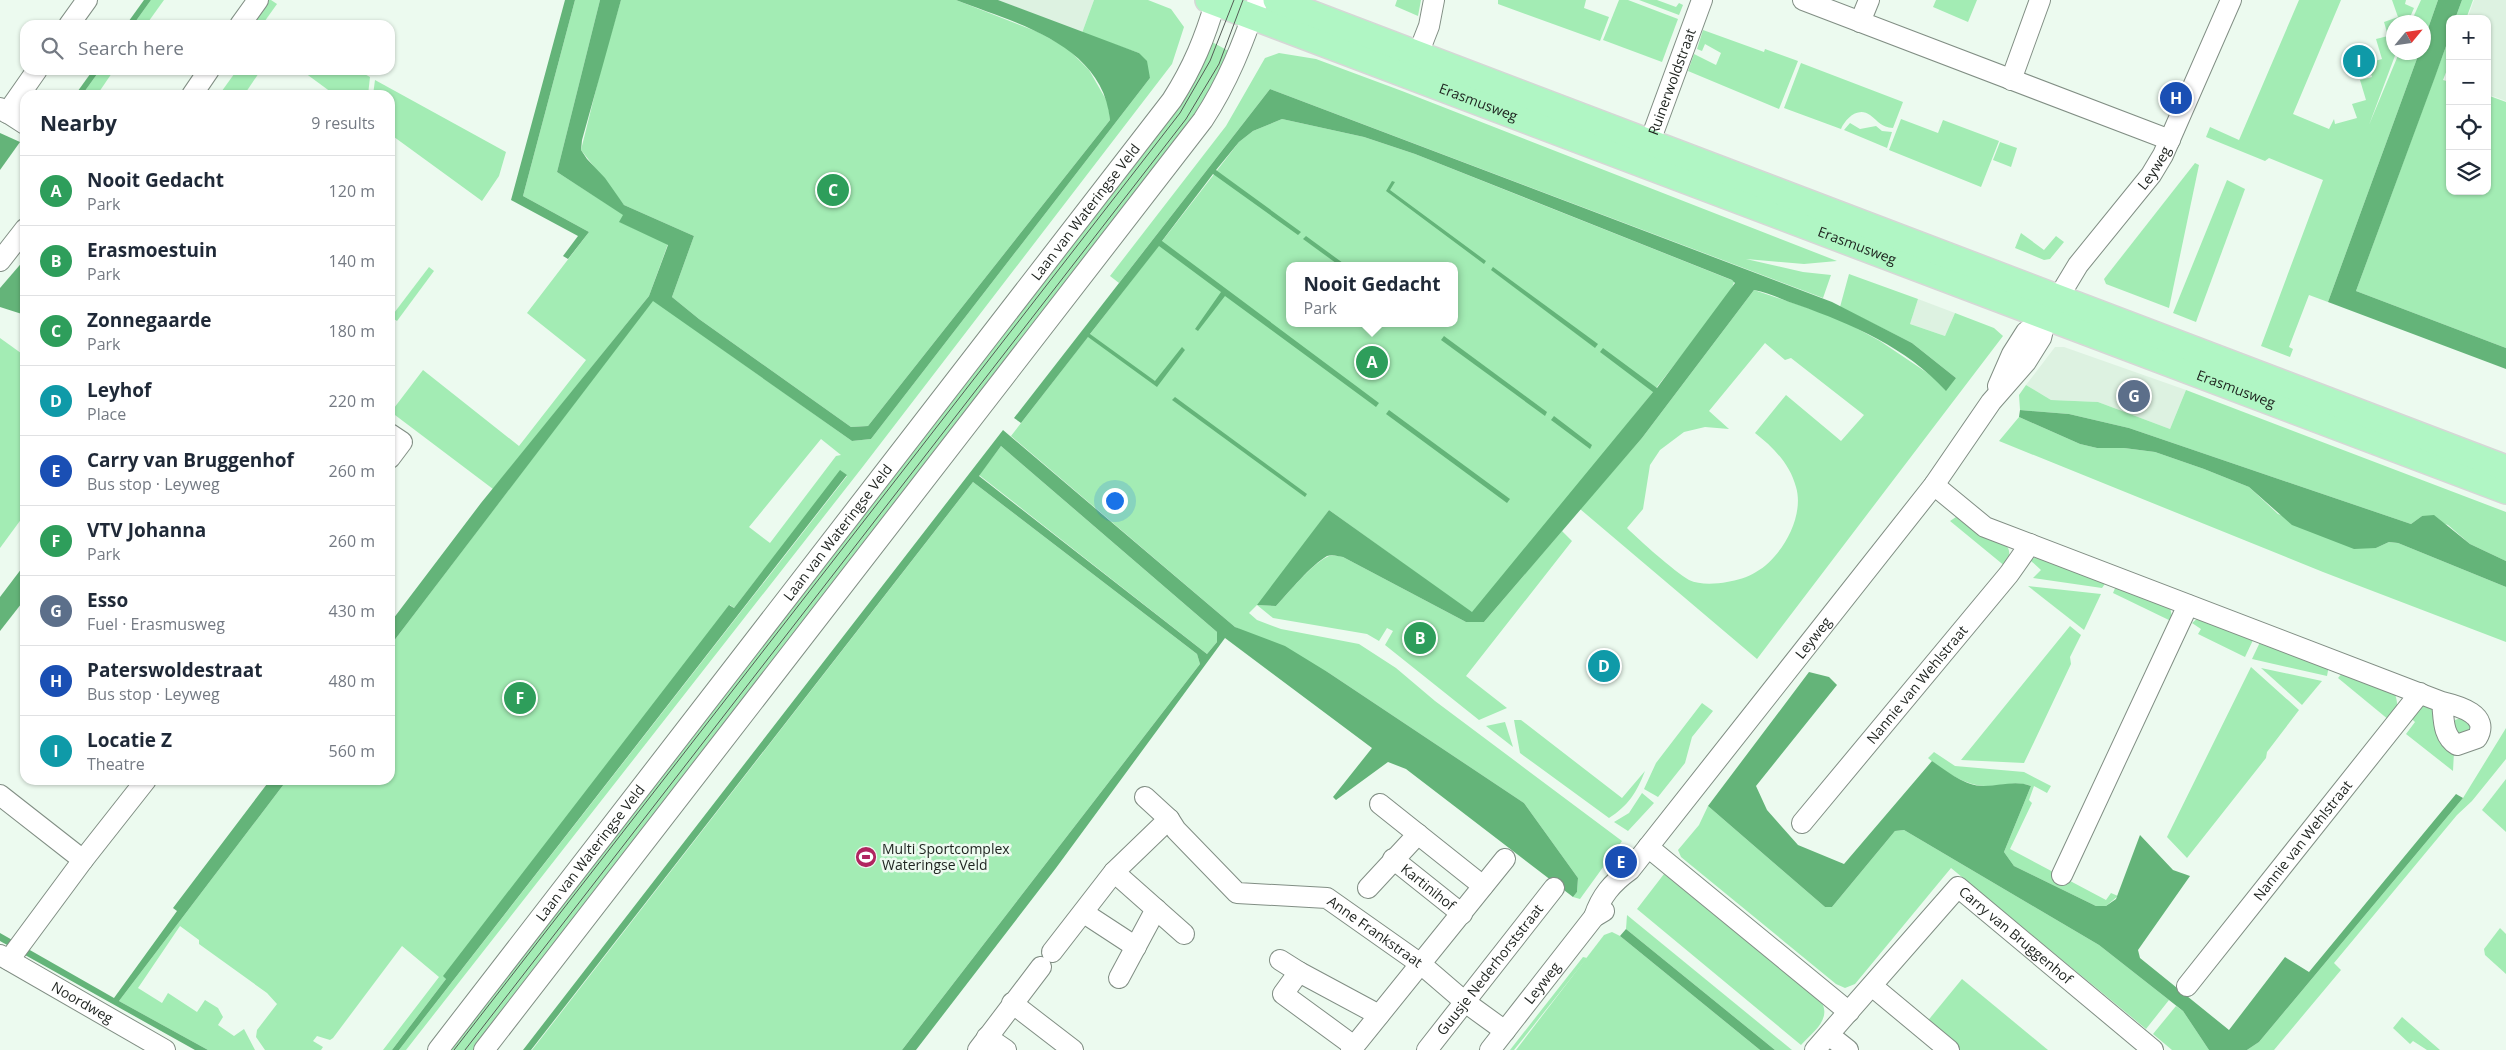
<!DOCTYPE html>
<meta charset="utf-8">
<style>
body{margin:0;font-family:"Open Sans",sans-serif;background:#f2f2f3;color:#1f2937}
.controls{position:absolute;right:15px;top:15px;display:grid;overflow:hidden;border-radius:10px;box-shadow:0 1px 4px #0004}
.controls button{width:45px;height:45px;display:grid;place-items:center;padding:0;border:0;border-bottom:1px solid #e0e1e3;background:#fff;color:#1f2937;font:25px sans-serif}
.compass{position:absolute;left:2386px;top:15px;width:45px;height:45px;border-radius:50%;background:#fff;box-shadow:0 1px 4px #0004;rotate:61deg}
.you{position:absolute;left:1114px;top:500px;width:18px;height:18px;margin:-12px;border:4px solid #fff;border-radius:50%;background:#1a73e8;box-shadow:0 0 0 8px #1a73e833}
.badge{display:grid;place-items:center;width:32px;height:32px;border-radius:50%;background:#0f766e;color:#fff;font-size:16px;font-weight:700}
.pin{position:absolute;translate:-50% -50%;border:2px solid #fff;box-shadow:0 1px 5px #0006}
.popup{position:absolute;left:1286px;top:262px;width:172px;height:65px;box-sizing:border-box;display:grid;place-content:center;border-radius:10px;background:#fff;filter:drop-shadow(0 1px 4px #0005);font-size:16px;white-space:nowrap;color:#747a83}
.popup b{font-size:19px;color:#1f2937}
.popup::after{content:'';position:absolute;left:50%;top:100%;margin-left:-10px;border:10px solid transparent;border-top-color:#fff}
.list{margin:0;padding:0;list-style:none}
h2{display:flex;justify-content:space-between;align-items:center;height:65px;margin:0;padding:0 20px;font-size:21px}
h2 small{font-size:16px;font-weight:400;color:#747a83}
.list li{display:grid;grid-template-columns:32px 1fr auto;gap:15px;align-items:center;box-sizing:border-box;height:70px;padding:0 20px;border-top:1px solid #e0e1e3}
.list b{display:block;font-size:19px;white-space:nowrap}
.list p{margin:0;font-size:16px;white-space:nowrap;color:#747a83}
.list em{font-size:16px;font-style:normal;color:#747a83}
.icon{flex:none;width:28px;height:28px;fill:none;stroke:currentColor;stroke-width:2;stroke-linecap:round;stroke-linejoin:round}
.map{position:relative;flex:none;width:2506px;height:1050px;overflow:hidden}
.search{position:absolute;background:#fff;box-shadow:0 1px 4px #0004;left:20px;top:20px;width:375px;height:55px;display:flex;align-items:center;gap:12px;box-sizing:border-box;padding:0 18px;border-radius:15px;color:#747a83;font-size:19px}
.panel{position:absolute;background:#fff;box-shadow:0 1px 4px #0004;left:20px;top:90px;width:375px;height:695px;border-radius:15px}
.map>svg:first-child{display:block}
.built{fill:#ddf2e1}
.green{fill:#a3ecb4;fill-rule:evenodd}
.water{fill:#64b479;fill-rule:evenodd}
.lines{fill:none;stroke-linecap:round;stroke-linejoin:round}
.minor-casing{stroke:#818e84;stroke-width:22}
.major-casing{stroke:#d6d7d6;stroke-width:28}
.minor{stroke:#fff;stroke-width:20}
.major{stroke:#b0f6c4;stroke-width:25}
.tram{stroke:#545c56;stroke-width:1}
.labels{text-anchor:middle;stroke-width:5;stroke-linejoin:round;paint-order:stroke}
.street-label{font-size:14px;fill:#1d221e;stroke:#ecfaef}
.poi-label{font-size:14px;fill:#1d221e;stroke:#ecfaef;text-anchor:start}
</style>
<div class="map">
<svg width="2506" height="1050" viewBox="0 0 2506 1050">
<rect width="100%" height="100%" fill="#ecfaef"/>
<g class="built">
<path d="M998,0h96l-12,33z"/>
<path d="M2474,0h32v101l-19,-7v-75h-20z"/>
<path d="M1918,299l37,14 -10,23 -35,-12z"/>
<path d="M2055,347h9l122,43 -16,39 -72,-27 -47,-2 -25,-15z"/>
</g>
<g class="green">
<path d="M151,0h13l-18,25h-13z"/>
<path d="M266,0h5l6,4 -15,21h-14z"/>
<path d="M575,0h25l-43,172 67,43 -4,7 48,22 -19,52 -156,193 -102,-77 32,-42 96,76 67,-86 -59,-47 62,-81 -66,-36z"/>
<path d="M621,0h335l82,32 29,16 22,22 19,33 2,17 -242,306 -17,1 -152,-108 -27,-22 22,-61 -70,-31 -43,-55 22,-89z"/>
<path d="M1094,0h54l23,9 13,18 -12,37 -311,405 -455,581h-7l448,-574 -6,-5 -107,137 -4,-3 -286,371 2,3 -54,71h-9l56,-73 -37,-31 -69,92 -3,2 -13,-4 -4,5 10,6 -2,3h-56l-9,-13 1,-7 20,-26 -10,-11 -68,-49v-4l-19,-14 -42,62 24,15 6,-10 29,19 8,-12 13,8 5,9 -5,8 16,11 10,-7 11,21h-47l-89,-49 168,-221h103v-134l263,-346 199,141 19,-2 279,-361 -11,-25 -57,-20zM821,439l20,16 -5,1 -66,87 -21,-16z"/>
<path d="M1397,0h24l-3,16 -23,-10z"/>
<path d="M1498,0h88l-2,8 25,9 -9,24 -102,-37z"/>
<path d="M1619,0h9l50,19 -16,43 -59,-22z"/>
<path d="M1639,0h18l19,7 3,-4 4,2 -4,10z"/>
<path d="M1936,0h41l-9,22 -35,-15z"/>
<path d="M2299,0h42l-48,114 36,15 5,-10 1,5 22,-6 -5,-14 14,-4 -6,-20 12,-3 -4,-14 14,-4 -6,-20 12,-3 -4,-14 14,-5 -6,-17h14l-1,4 9,4 -6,14h-14v30l2,1 -27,72 30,-72h20l-91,249 -19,-7 -20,52 4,2 -3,8 -29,-11 62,-166 -54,-22 -4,3 -59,-24 4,-10 29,13z"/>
<path d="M2421,0h17l-14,40v-18h-13z"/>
<path d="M2462,0h11l-7,19h-11z"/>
<path d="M1703,30l61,22 1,-3 33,12 -19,48 -91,-38 6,-17 22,11 5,-12 -16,-9 -3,7 -5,-2z"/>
<path d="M2450,35v27l-7,18 7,2v109h37v-96l19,7v246l-150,-57z"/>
<path d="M1212,42l22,12 -13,27 -744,969h-34z"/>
<path d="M1279,53l37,6 86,32 435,170 -33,3 -58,-5 57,13 28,3 -8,23 -553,-209 -151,194 -9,-7 116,-150 39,-68z"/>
<path d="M1801,63l102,39 -10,26c-12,-1 -14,-6 -23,-13 -12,-9 -25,4 -29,14l-57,-21z"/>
<path d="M100,70h14l-17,25h-15z"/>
<path d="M237,70h24l-17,25h-25z"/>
<path d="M301,70h56l13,7 -2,18h-33z"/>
<path d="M375,80l131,72 -7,24 -17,25 -92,-67v-39h-17z"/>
<path d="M1282,119l82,18 51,17 319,127c0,11 -36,53 -45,65 -70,91 -144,178 -217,267l-143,-103 -62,85 -9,10 18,1c14,-15 34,-40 51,-49 5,-3 11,-1 16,0l123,65h18l78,-91 10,10 -106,135 41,32 -28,12 -94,-75 8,-14 -6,-3 -8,13 -12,-7 -94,-16 -16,-13 -8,8 8,7 24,9 78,15 37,24 39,33 187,140 -42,58 -7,-2 4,-5 1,-14 -54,-75 -195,-130 -94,-46 -224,-191 228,-294 14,-11zM1290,266h164v57h-164z"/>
<path d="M1901,119l37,14 5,-13 56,21 -18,46 -92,-37z"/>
<path d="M1850,123l10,6 16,-3 6,5 10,1 -5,16 -43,-18z"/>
<path d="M2000,142l17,6 -6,19 -18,-7z"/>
<path d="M2195,163l4,2 -30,143 -63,-24 -2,-5z"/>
<path d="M2227,180l18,9 -49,133 -23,-9z"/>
<path d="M2021,233l23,17 12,-14 8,6 -14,17 -6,1 -29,-12z"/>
<path d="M429,267l5,4 -37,50 -6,-4z"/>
<path d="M1849,274l69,25 -8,25 35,12 10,-23 39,15 9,8 -246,323 -177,-150 62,-71 112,-148 72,24 21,9 33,18 52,35 24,2 -44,-35 -72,-36zM1765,343l20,17 6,-2 73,57 -23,26 -55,-46 -31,38c18,14 35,31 41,54 9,30 -15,71 -40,85 -9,6 -19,8 -29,10 -11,2 -28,3 -38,-2 -15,-9 -49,-39 -62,-52l16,-19 7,-44 10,-15 24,-18 21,-5 24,2 -20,-18z"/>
<path d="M0,338l25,18v158l-25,34z"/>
<path d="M2026,385l25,15 47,2 72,27 16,-39 320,122v49l-36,-17 -22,-19 -26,-9 -11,8 -282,-96 -60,-14 -49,-4 -1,-15z"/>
<path d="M2019,417l61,27 17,4h27l31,4 49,17 45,18 29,27 98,34 13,-6 9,1 108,44v55l-183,-70 -324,-131z"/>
<path d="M1001,446l216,186v10l-10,12 -228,-179z"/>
<path d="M973,482l224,172 3,10 -298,386h-370z"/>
<path d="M1959,515c11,7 43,21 49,33 3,6 0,13 -2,19l-56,-46z"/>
<path d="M2038,556l69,25 -5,7 -69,-10 8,-8 -11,-10z"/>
<path d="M2028,586l73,8 -17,36z"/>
<path d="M2116,586l54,21 3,15 -60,-29z"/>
<path d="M2198,618l56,20 -9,19 -47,-23 3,-5 -9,-6z"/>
<path d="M2070,626l11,9 -11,22 1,7 -47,99 -63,-3z"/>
<path d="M2261,640l68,25 -2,11 -75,-17z"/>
<path d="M2251,667l48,43 -32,42 -1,6 -79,100 -20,-21z"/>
<path d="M2261,668l61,13 -20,24z"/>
<path d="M2344,671l51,23c4,12 2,16 -6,26l-51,-42z"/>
<path d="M1702,703l11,8 -21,26 -7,26 -27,34 -14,-8 12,-26z"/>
<path d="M2422,703l12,1 20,48 -1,19 -47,-37 9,-12 -6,-6z"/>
<path d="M2461,718l8,3 2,10 -11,7 -8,-12 3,-6z"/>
<path d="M1514,720h7l101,78 23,-27c-8,21 -17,35 -36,47l-89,-65z"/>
<path d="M1505,722l8,25 -27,-21z"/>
<path d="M2506,728v31l-34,42 -15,14 -123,148 7,7 -67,80h-27l12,-8 204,-244z"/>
<path d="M1934,752l21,14 69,6 27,14 -4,7 -13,-7 -5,14 3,3 -22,46 96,51 5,-7 7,3 -12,10h-10l-82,-40 -10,-14 27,-66c-16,-6 -31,1 -47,0 -20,-1 -41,-15 -56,-28z"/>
<path d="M2506,779v53l-24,-22z"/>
<path d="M1642,793l12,10 -26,28 -14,-9 15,-9z"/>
<path d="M1708,806l117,101h7l63,-76 9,-1 195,115 70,55 -23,29 -195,-161 -96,116 -10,4 -9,-4 -155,-127 -3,-7 21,-25z"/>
<path d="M1664,874l158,129c9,17 -10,30 -21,42l-164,-136z"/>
<path d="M1627,915l165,135h-17l-149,-121z"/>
<path d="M2500,928l6,6v40l-21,-19 -1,-6z"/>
<path d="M1612,932l8,4 140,114h-244l88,-115z"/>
<path d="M1583,957l4,1 -73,92h-4z"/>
<path d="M1962,979l86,71h-89l-33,-27z"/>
<path d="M2176,1006l7,5 26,39h-37l-19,-16z"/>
<path d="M2402,1017l38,33h-13l-14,-9 -3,3 -17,-16z"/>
</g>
<g class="water">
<path d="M144,0h7l-18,25h-7z"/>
<path d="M565,0h10l-52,196 66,36 -21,27 -5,-3 15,-20 -67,-36z"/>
<path d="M600,0h21l-39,140 -1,10 6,9 18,19 19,27 70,31 -22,61 27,22 152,108 17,-1 242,-306c-7,-76 -95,-97 -154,-120h42l141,53 8,8 3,17 -279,361 -19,2 -199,-140 -263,345v-23l91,-120 168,-207 19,-51 -49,-23 4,-7 -66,-43z"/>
<path d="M2438,0h24l-7,19h-5v16l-15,42 -79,214 150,57v21l-178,-67 91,-249 5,-1v-12z"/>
<path d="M93,70h7l-18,25h-7z"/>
<path d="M1270,89l562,213 80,41 44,35 -10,13c-39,-43 -94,-67 -148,-86 -15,-5 -28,-12 -44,-15l-112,148 -158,184h-18l-123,-65c-5,-1 -11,-3 -16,-1 -16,9 -38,36 -51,50l-19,-1 72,-95 143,102 181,-220 -53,-40 3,-4 54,40 78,-105 -3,-3 -317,-126 -51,-17 -82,-18 -29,12 -14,11 -23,28 85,62 -3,3 -85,-61 -51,67 217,162 -3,4 -151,-111 -27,35 -3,-2 26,-37 -62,-46 -69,88 65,47 27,-34 3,3 -28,37 -69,-50 -67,86 -7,-5z"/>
<path d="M0,133l20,9 -20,28z"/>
<path d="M1392,181l3,1 -5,8 96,71 -2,3 -98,-73z"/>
<path d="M1306,236l41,30h-7l-37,-27z"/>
<path d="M25,259v56l-25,-8v-19z"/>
<path d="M1493,267l105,77 -3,4 -104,-78z"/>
<path d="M1444,336l103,76 -2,4 -104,-76z"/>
<path d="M1175,397l132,97 -2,3 -133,-97z"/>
<path d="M1389,410l121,89 -3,4 -121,-89z"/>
<path d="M2020,410l49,4 60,14 282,96 11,-8 12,-1 36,29 36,17v26l-108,-44 -9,-1 -13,6 -22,1 -62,-24 -43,-38 -45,-18 -49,-17 -31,-4h-27l-17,-4 -61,-27z"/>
<path d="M1554,416l38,29 -2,4 -39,-29z"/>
<path d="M1003,430l232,197 50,19 44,27 195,130 54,75 -1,14 -4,5 -167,-128 -18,-7 -52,38 -3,-3 39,-49 -147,-110 -169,230 -140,182h-14l298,-386 -3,-10 -224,-172 -442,568h-8zM1001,446l216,186v10l-10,12 -228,-178z"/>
<path d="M840,470l7,5 -448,575h-7l54,-71 -3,-3 286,-371 5,3z"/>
<path d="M25,564v35l-25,32v-34z"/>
<path d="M1809,672l20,5 8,8 -81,101 11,24 31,35 46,19 88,-103c15,10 32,25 52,25 17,0 31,-6 47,0l-27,66 10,14 82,40h10l10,-7 24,-64 33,35 17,6 -52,74 2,8 89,72 56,-73 24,15 147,-178 7,4 -204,244 -12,8h-38l-26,-39 -84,-66 -195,-115 -9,1 -63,76h-7l-117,-101z"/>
<path d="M270,780h17l-168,221 89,49h-13l-195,-109v-8l114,65 63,-87 -4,-3z"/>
<path d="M1626,929l149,121h-15l-140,-114z"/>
</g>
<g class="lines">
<g class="minor-casing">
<g id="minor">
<path d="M1803,0l367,140"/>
<path d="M1860,22l9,-22"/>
<path d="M69,25l18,-25"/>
<path d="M240,25l18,-25"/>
<path d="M1413,67l16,-41 5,-26"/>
<path d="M2011,80l29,-80"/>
<path d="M192,95l17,-25"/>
<path d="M0,108l25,16"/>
<path d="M7,113l30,-43"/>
<path id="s1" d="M1645,155l57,-155"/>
<path d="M0,261l25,-32"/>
<path d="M1998,386l14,-32 14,-22 20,-14"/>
<path d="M390,434l12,8 -12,16"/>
<path d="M1934,485l51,42 457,175c2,16 0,34 15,43l20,-7c14,-23 -18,-32 -35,-36"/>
<path d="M0,795l83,65"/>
<path id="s2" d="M1145,797l24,22 7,11 61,63 90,5 95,67 43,37 40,29"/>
<path d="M1380,804l103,82"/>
<path id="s3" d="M1802,823l207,-249 21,-30"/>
<path d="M1648,847l201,165"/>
<path id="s4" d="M1393,859l69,55"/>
<path d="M1114,872l70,62"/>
<path d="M2062,875l126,-270"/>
<path d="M1368,888l50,-54"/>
<path d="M1084,913l52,34"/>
<path id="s5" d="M1594,917c7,-21 18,-34 36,-47l304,-385 57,-83 35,-40 15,-24 5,-20 32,-53 73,-90 12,-20 68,-155"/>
<path d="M1052,952l62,-80 55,-53"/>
<path id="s6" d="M0,955l165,95"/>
<path d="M9,960l74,-100 63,-80"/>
<path d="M1280,960l19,12"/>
<path d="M1119,978l37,-69"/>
<path d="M1872,986l77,64"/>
<path id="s7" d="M2187,986l233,-293"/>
<path d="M1012,1003l61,47"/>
<path d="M1829,1035l19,15"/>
<path d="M987,1037l19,13"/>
<path d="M1354,1046l-71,-52 16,-22 80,43"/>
<path id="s8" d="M438,1050l734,-950c21,-33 33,-62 44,-100"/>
<path d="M484,1050l719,-930c25,-38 40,-77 55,-120"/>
<path d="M978,1050l63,-83"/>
<path d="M1351,1050l154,-191"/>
<path id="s9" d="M1427,1050l127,-162"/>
<path id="s10" d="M1490,1050l104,-133 10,-6"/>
<path id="s11" d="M1815,1050l143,-163 195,163"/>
</g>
</g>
<g class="major-casing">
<g id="major">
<path id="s12" d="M1208,0l1298,491"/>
<path d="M1276,0l1230,468"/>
</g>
</g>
<use href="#minor" class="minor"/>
<use href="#major" class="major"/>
<g class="tram">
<path d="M454,1050l726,-937 30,-52 24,-61"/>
<path d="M465,1050l721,-931 33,-55 24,-64"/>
</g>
</g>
<defs>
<g id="stadium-disc" transform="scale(1.125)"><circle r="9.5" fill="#b12560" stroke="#ecfaef"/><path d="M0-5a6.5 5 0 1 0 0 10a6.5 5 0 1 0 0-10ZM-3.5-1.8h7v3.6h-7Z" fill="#fff"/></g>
</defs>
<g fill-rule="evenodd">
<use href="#stadium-disc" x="866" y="857"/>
</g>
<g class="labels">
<g class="street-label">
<text dy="5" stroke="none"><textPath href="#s1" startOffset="78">Ruinerwoldstraat</textPath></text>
<text dy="5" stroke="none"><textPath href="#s12" startOffset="289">Erasmusweg</textPath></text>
<text dy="5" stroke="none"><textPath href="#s5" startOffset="939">Leyweg</textPath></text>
<text dy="5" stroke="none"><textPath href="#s8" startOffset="1059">Laan van Wateringse Veld</textPath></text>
<text dy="5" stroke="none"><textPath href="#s12" startOffset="694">Erasmusweg</textPath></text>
<text dy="5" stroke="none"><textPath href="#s12" startOffset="1099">Erasmusweg</textPath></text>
<text dy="5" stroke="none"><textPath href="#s8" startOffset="654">Laan van Wateringse Veld</textPath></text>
<text dy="5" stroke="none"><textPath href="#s5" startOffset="356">Leyweg</textPath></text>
<text dy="5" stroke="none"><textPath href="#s3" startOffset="180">Nannie van Wehlstraat</textPath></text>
<text dy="5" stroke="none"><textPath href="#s7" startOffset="186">Nannie van Wehlstraat</textPath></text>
<text dy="5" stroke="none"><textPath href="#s8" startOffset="249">Laan van Wateringse Veld</textPath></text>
<text dy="5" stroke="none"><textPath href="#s4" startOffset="45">Kartinihof</textPath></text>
<text dy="5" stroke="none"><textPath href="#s2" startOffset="282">Anne Frankstraat</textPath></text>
<text dy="5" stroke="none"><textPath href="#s11" startOffset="292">Carry van Bruggenhof</textPath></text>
<text dy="5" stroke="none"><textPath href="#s9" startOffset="102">Guusje Nederhorststraat</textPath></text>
<text dy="5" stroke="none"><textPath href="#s10" startOffset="85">Leyweg</textPath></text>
<text dy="5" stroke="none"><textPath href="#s6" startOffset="95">Noordweg</textPath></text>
</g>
<g class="poi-label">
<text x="882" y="854">Multi Sportcomplex<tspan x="882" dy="16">Wateringse Veld</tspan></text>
</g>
</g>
</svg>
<div class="controls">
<button>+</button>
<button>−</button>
<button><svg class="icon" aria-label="locate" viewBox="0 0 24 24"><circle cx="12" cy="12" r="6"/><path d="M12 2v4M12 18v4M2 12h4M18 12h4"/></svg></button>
<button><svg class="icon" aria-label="layers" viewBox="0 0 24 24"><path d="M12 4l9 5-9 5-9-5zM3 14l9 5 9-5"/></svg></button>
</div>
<svg class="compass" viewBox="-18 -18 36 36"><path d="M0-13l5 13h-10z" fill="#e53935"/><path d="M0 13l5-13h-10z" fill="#747a83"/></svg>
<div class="you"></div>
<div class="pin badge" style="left:1372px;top:362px;background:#2e9e5b">A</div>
<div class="popup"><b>Nooit Gedacht</b>Park</div>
<div class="pin badge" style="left:1420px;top:638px;background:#2e9e5b">B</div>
<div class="pin badge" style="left:833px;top:190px;background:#2e9e5b">C</div>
<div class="pin badge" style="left:1604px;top:666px;background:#0f9aa8">D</div>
<div class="pin badge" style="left:1621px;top:862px;background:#1a4fb4">E</div>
<div class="pin badge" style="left:520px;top:698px;background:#2e9e5b">F</div>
<div class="pin badge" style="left:2134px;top:396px;background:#5c6f8a">G</div>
<div class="pin badge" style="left:2176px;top:98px;background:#1a4fb4">H</div>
<div class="pin badge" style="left:2359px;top:61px;background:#0f9aa8">I</div>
<div class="search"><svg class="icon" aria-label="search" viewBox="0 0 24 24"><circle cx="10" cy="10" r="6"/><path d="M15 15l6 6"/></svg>Search here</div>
<section class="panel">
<h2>Nearby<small>9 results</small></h2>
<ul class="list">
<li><span class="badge" style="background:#2e9e5b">A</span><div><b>Nooit Gedacht</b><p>Park</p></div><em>120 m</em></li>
<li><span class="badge" style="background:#2e9e5b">B</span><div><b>Erasmoestuin</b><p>Park</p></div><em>140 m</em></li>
<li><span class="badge" style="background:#2e9e5b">C</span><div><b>Zonnegaarde</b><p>Park</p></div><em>180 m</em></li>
<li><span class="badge" style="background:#0f9aa8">D</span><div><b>Leyhof</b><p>Place</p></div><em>220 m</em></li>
<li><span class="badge" style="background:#1a4fb4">E</span><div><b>Carry van Bruggenhof</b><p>Bus stop · Leyweg</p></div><em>260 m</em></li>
<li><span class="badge" style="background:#2e9e5b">F</span><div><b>VTV Johanna</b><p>Park</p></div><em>260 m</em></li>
<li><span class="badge" style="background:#5c6f8a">G</span><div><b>Esso</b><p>Fuel · Erasmusweg</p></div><em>430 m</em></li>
<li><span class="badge" style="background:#1a4fb4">H</span><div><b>Paterswoldestraat</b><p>Bus stop · Leyweg</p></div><em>480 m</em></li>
<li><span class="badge" style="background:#0f9aa8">I</span><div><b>Locatie Z</b><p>Theatre</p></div><em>560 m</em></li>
</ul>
</section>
</div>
